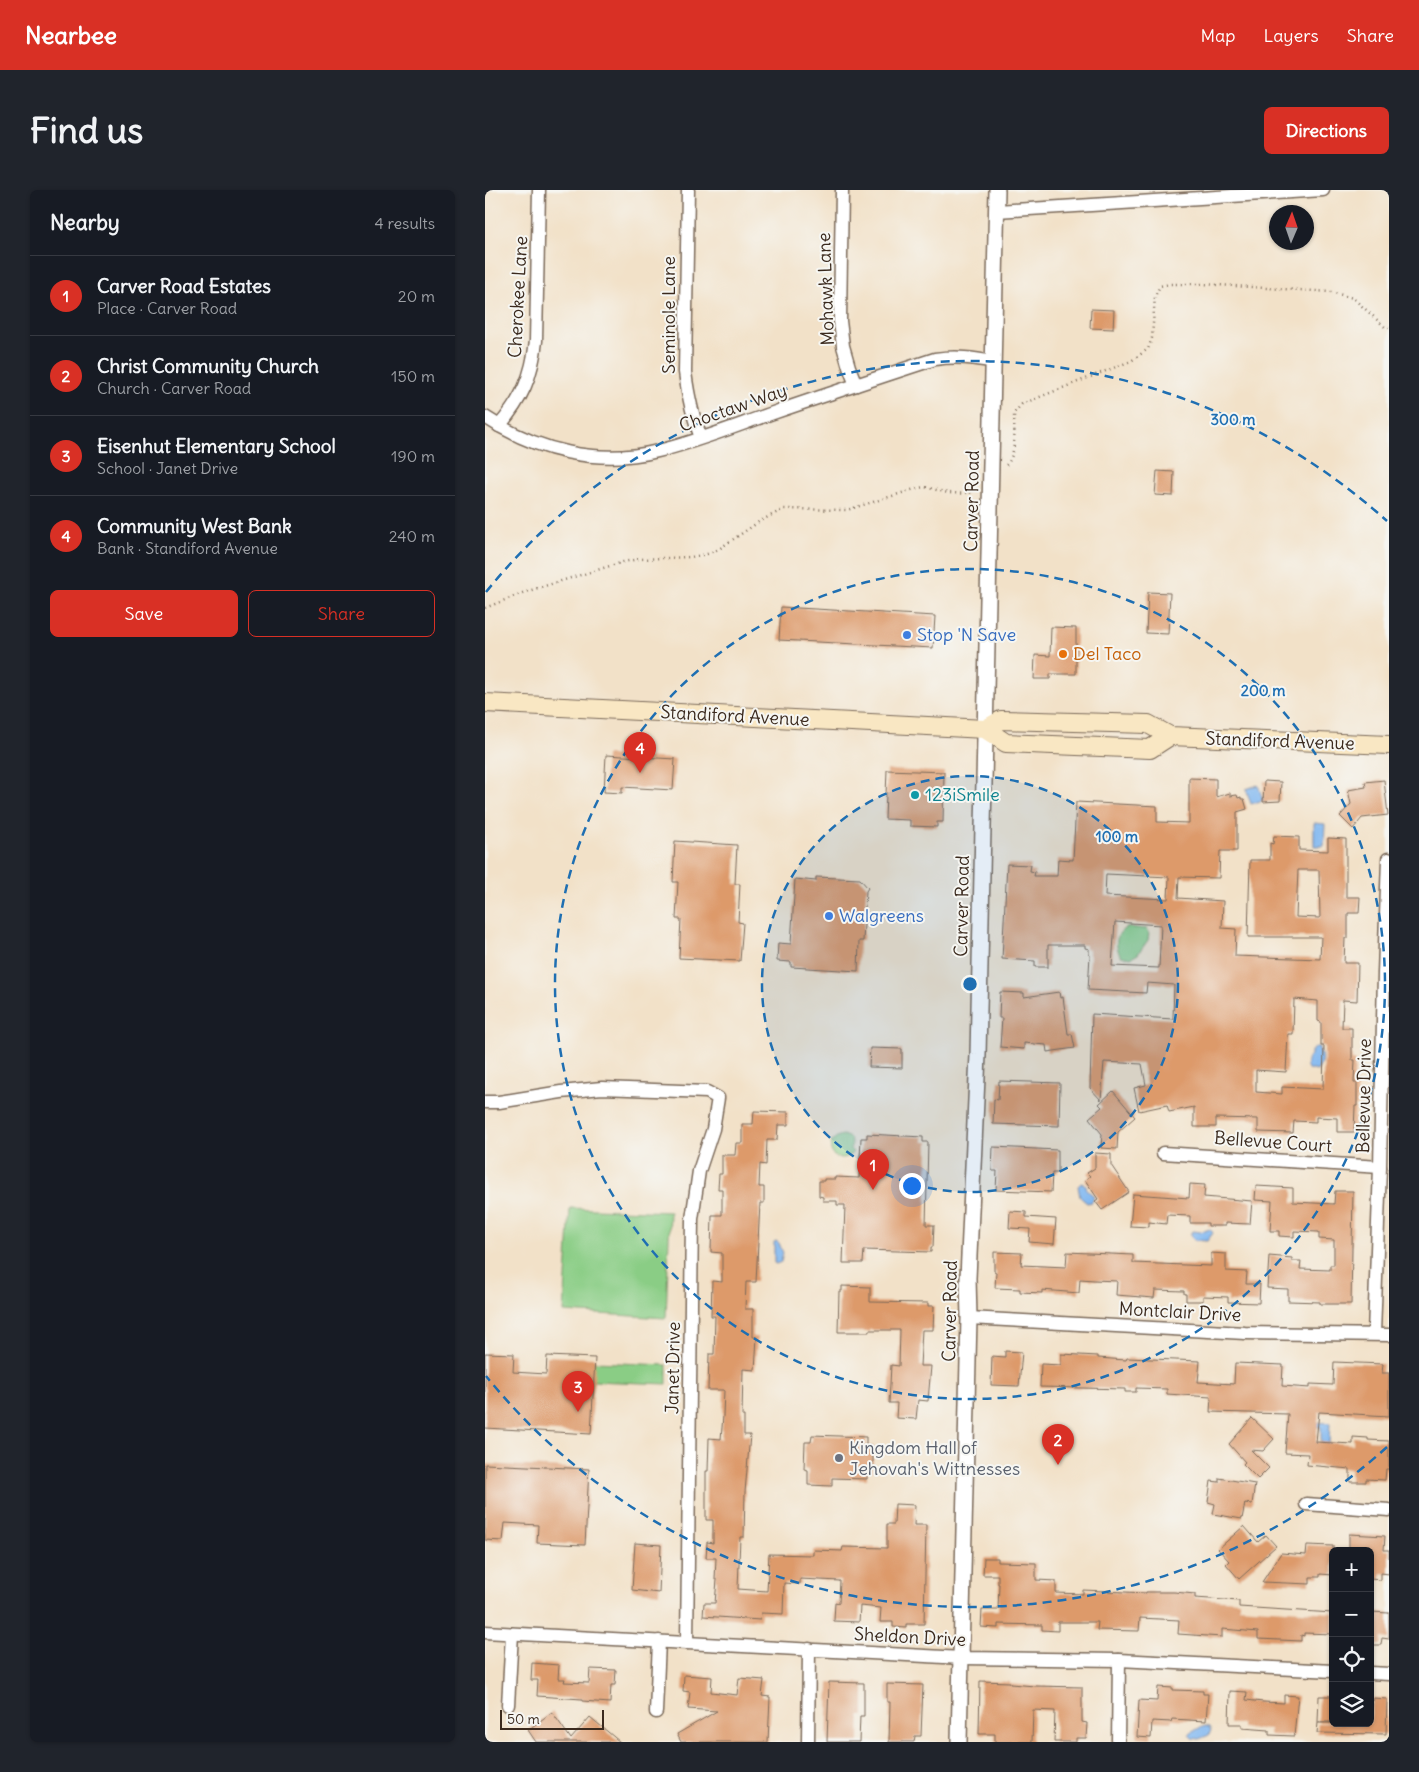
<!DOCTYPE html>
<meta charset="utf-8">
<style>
body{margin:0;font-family:Delius,sans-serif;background:#20242c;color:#f1f3f6}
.controls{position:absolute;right:15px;bottom:15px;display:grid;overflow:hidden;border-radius:8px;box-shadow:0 1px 4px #0004}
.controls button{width:45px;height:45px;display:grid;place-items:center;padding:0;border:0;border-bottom:1px solid #363941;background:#171b24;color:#f1f3f6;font:25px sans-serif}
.compass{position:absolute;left:784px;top:15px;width:45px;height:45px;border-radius:50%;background:#171b24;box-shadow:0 1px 4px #0004;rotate:2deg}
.scale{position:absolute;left:15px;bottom:12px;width:104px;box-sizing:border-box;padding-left:5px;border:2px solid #3b2a1e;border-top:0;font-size:14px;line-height:18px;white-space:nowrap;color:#3b2a1e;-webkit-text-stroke:4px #f6f6f2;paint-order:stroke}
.you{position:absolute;left:426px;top:995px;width:18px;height:18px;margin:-12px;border:4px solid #fff;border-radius:50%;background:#1a73e8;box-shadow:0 0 0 8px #1a73e833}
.badge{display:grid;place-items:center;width:32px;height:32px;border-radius:50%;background:#d93025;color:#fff;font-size:16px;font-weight:700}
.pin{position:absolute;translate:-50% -41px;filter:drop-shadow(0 1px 2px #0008)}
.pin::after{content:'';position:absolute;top:26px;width:18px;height:15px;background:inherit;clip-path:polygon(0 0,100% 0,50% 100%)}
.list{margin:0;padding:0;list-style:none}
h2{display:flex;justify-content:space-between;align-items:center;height:65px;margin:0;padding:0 20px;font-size:21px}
h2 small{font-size:16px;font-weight:400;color:#9ea1a6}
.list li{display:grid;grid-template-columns:32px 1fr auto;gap:15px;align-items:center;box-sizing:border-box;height:80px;padding:0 20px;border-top:1px solid #363941}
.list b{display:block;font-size:19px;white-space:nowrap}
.list p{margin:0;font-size:16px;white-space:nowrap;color:#9ea1a6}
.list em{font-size:16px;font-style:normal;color:#9ea1a6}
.actions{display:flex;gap:10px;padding:15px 20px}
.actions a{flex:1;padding:11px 0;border:1px solid #d93025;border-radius:8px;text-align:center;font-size:18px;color:#d93025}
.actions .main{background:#d93025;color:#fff}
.icon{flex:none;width:28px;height:28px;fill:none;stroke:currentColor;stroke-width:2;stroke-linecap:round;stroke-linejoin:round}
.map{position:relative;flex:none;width:904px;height:1552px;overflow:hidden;border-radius:8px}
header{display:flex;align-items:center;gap:30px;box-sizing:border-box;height:70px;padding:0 25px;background:#d93025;color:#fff}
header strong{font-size:24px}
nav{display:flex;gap:28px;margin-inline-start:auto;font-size:18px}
.intro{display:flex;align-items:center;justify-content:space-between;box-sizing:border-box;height:120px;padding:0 30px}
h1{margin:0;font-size:35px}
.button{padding:12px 22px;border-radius:8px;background:#d93025;color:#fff;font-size:18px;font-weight:700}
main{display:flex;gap:30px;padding:0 30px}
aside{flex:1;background:#171b24;border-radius:8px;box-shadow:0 1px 4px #0004}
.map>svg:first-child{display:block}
.green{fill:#8acd85;stroke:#627c52}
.water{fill:#81b7f0;stroke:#5e7087}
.building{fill:#dd9a6b;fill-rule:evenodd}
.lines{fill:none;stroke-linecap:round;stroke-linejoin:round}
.minor-casing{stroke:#7b6a5a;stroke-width:15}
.tertiary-casing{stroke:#7b6a5a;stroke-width:18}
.secondary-casing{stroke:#7b6a5a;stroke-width:20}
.path{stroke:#7b6a5a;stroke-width:2.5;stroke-dasharray:1 4;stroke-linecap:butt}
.minor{stroke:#fff;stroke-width:12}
.tertiary{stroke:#fff;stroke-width:15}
.secondary{stroke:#f9e7c3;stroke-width:18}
.ring{fill:none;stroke:#1f6fb2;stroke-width:2.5;stroke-dasharray:9 6}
.shop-dot{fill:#3f7fe0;stroke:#f6f6f2;stroke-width:2}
.food-dot{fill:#e8710a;stroke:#f6f6f2;stroke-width:2}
.culture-dot{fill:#0f9aa8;stroke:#f6f6f2;stroke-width:2}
.worship-dot{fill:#6b7280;stroke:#f6f6f2;stroke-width:2}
.labels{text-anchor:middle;stroke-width:4;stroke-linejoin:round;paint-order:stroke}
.street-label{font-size:18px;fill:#3b2a1e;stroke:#f6f6f2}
.shop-label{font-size:18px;fill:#366cbe;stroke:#f6f6f2;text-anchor:start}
.food-label{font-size:18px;fill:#c56008;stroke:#f6f6f2;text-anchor:start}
.culture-label{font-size:18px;fill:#0d838f;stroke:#f6f6f2;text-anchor:start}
.worship-label{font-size:18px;fill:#5b616d;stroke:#f6f6f2;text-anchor:start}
.centre{fill:#1f6fb2;stroke:#f6f6f2;stroke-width:2.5}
.ring-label{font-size:15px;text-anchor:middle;font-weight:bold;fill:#1f6fb2;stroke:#f6f6f2;stroke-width:4;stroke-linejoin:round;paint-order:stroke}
</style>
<header>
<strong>Nearbee</strong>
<nav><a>Map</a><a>Layers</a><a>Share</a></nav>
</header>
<div class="intro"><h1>Find us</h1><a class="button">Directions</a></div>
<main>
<aside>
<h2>Nearby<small>4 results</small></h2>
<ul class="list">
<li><span class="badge">1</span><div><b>Carver Road Estates</b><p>Place · Carver Road</p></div><em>20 m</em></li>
<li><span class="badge">2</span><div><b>Christ Community Church</b><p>Church · Carver Road</p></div><em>150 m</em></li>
<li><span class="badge">3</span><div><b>Eisenhut Elementary School</b><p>School · Janet Drive</p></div><em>190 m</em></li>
<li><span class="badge">4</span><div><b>Community West Bank</b><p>Bank · Standiford Avenue</p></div><em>240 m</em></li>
</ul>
<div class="actions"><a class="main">Save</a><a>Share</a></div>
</aside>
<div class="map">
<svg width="904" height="1552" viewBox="0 0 904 1552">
<rect width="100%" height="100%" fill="#f6f6f2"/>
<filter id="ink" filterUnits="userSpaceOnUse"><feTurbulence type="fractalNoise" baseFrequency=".02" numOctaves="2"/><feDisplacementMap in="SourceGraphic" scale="10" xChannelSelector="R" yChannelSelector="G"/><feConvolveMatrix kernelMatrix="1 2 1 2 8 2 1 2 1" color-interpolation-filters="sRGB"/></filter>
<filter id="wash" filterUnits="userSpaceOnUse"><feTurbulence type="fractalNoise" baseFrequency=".0096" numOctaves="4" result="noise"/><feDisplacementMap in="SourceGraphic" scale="20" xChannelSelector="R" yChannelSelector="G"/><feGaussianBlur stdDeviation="1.12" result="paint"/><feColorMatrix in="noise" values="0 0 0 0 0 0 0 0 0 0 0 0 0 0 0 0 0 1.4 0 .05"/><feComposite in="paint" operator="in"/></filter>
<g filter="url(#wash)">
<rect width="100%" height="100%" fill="#f2e1c8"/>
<g class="green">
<path d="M642,737l20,2 2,3 -1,8 -10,14 -7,4 -10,-2c-7,-11 -6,-22 6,-29z"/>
<path d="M358,945l7,3 2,5 -2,6 3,3c-5,7 -12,7 -19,4 -7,-9 -3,-19 9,-21z"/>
<path d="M85,1018l100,4 -4,106 -102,-6z"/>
<path d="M109,1172l73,3v19l-74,-3z"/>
</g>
<g class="water">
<path d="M773,595l5,15 -12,4 -5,-15z"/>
<path d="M829,633l11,1 -1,22h-10z"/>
<path d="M833,856c4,8 6,16 -1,25l-9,-2c-3,-4 -1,-11 3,-14v-4z"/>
<path d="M596,993l5,2 1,5 7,6 -2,6 -5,1 -7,-6 -2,-11z"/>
<path d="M725,1039l3,4 -6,8 -13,-1 -3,-3v-5l3,-1 6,1z"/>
<path d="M291,1051l3,2 4,10 -2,9 -5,2 -2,-1v-21z"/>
<path d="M827,1232l18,1 -1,21h-8v-17l-9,-1z"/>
<path d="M720,1536l4,1 2,3 -2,5 -10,4 -7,-1 -3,-3 3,-4z"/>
</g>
<g id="blocks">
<g class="building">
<path d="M606,119l23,1 -1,19 -23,-1z"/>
<path d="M672,281l17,1 -1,24 -18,-1z"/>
<path d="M663,402l22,1 -2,41 -22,-1z"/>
<path d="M296,417l154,9 -2,32 -154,-8z"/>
<path d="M566,437l25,1v46h-26v5h-16l1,-24 15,1z"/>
<path d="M121,565l69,4 -2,31 -51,-3v6l-18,-1z"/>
<path d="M402,580l57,2 -1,50h-6v5l-27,-1v-6l-25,-1z"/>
<path d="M704,588l27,1v18l14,-4v3l7,-1 1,3 3,-1v2h3l3,10 -10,3v39h-17l-1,27 -40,-1 -1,21 45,3 -1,27 14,1 -1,27 85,3 1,-22h-73l2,-77h20v-17l3,1 1,-8 25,1v13l29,1v-13l18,1v58h14l-1,16h-11v25h-3l-1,25h14l-1,38 -14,-1 -1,28h10v32h3l-1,23h3v23h-2l-1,26h-17v-14l-21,-1v5l-22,-1 -1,12 -35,-1v-13l-42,-1v9h-22v-20l-25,5 -2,-7 -28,6 -5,-23 12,-3 -4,-21 -38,-2 -3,38 -11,-12 2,-74 81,5 1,-34 -27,-2 -1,10 -58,-3 2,-35h-1v-6l-4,-1v-3h-37v22h-13v-6l-33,-2 5,-95 24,1 -1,6 5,1 -1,4h23l1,-17 15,1 3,-58 81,4v16l32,1zM813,680h21l1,48 -24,-1zM621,684l63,3 -1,22 -63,-3zM630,732l46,3 -2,43 -47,-2zM809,809l24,2v20l3,1v24h3l-1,43 -41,-2v7l-26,-2v-22l30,2 2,-38h5z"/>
<path d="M899,590l4,35 -26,3 -9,11 -13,-13 11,-12 -3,-14 18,-3 -1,-5z"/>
<path d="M779,591l17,1 -1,19 -17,1z"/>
<path d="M190,651l62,4 -2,39h5l-2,38 5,1 -3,38 -61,-3 2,-39h-5l2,-37h-5z"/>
<path d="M331,687l44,2 8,9 -2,3 -3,50h-4l-1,30 -67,-4v-5l-14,-1 1,-18 13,1 4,-65 21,2z"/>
<path d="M515,802l24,1v4l35,-5 1,6 3,-1 5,37h4l3,14 -28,4 -1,-7 -22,-2v6l-24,-2 2,-29h-3z"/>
<path d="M385,858l32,1v19l-33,-1z"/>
<path d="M514,891l61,2 -1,43 -66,-2 1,-25 4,1z"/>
<path d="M628,901l22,26 -17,15 -1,17 -16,-1 1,-14 -13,-16 13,-11 -3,-3z"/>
<path d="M269,921l34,1v13h-10l-1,15h-10l-1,25 -6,-1 -1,23h5v16h-4l-4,79h-10l-1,27h8v28h4l-2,33 -12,-1 -1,47h2v19h6l-5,57 -1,45h-4l-2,52 29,2 2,-37 44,1v-5l29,1 1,-4 44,1v-24h7l1,-20 20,1 -1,20h12l-2,99h-18v4l-13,-1v-5h-13l1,-14 -21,-2 -1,16 -25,-1 1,-19 4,1 1,-22 -40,-2v5l-16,-1 -1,31 -22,-1 -1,7 -57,-4 1,-13h11l2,-23h-2l1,-22h-10l1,-16 6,1v-23h-7v-49h2l1,-33 12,1 2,-23 1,-26h-16l1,-36h5l1,-38h-4l1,-35 10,1v-29l-11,-1 1,-37h10v-26h-4l1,-15h3v-19h13l1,-12h6v-19h11z"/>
<path d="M382,944l56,3v5h5l-2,83h8l-1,22h-2v5l-67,-2 -1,13h-20l2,-58h-8v-4h-14v-4l-4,-1v-15h5v-2h11v-2l24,1 2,-40h6z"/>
<path d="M508,957l65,3v23h-6l-1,19 -55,-2 1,-19h-5z"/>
<path d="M610,963l16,1v11l18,27 -27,18 -7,-9 3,-2 -13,-19 5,-4 -3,-3 8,-5z"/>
<path d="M705,994l15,1 -1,12 48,4 -2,23 -25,-1v3h-17v-3h-18v-7l-23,-1 -1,9 -17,-2v5l-19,-1 3,-32 56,4z"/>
<path d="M771,996l37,2v14l41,2 1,-13h18l-2,113h-31v-2l-32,-1v-12l-21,-1 2,-32 23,2v3h9l-1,8 30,1v-5h4v-25l-15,-1v-7l-25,-1v6l-15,-1v-5h-9l2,-30 -17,-1z"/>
<path d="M525,1021l16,1v5l30,2 -2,25 -25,-2 1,-13 -21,-1z"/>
<path d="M509,1062l28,1 -1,12 45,2 1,-15 66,3v8l78,3v-13l15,1v17l21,1 -1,12h14l-1,19 -31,-1v-5l-25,-1v5h-17v-7h-2v-3l-29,-1 -1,8 -38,-3 1,-14 -23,-1 -14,-1 -1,14 -37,-3v3l-22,-1v-3l-25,-1 1,-16 -2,-1z"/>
<path d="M357,1096l28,1v15l58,1v3h6l-1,24h-11l-2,36h11l-3,35 -10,-1 -2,19 -20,-1 1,-15h-8l2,-38 8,1 1,-36h-31v2h-31l1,-41h3z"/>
<path d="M520,1161l17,1 -3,34 -28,-1 1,-29 13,1z"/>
<path d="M0,1163l29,1 -1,18 33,2 1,-18 48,2 -4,76 -106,-6z"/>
<path d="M576,1164l37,2v2l28,2 1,-2 73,3 -2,21 36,2 1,-21 48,2 -1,21 28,2v-4l23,1 1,-23 49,2 -1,9h7v43l-70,-4 -3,30 37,2v-7l15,1v2l21,1v28h-3l-1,11 -19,-1v3h-16v-13l-43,-4 1,-11 -23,-1 3,-39 -78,-2 1,-15 -44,-3v-5l-31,-1v4h-11v-3l-85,-2 1,-23 20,1z"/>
<path d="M767,1228l22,21 -11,12 -12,-1 18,18 -11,11 -15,-15 2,-2 -16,-18z"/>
<path d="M327,1245l54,2v9h7v25h-6v8l-35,-1v8l-24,-1v-15l-4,-1 1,-27h6z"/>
<path d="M0,1274l104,5 -4,76 -48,-2 1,-18 -33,-2 -2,18 -18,-1z"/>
<path d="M734,1288l36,6 -3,20 -7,-1 -3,16 -29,-5 2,-10 -7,-2 3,-21 8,1z"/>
<path d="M759,1336l14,16 8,-7 10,11 -37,33 -13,-15 3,-3 -11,-12z"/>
<path d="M864,1344l36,2 -1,14h5v24l-8,-1v7l-11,-1v-28h-21z"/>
<path d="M150,1353l26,2 -2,48 -27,-3z"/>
<path d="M822,1355l26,1v29l-13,-1v3h-10v7l-48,-2 19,-29 25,2z"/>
<path d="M499,1368h14v4l38,1v17l20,1v12l27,1v-4l63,3v-1h28l21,2v4l44,3v6l94,6v21l-29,-1v3l-3,-1v6l-43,-2v-7l-36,-3v8l-44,-3 1,-14 -39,-2 -1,13 -42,-1 1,-8h-40v9l-16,-1v-5l-44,-1v4l-17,-1 1,-17h16l1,-26h-1v-9h-15z"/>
<path d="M886,1422l18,1v26l-7,-1 -1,7h-11z"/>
<path d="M47,1473l27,2 -1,14h7l-1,3 25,1 1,-14 26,1 -1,15h-4l-1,18 -28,-2v-2l-45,-3 1,-16h-7z"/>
<path d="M199,1485l28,2 -1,15 26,3 2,-17 25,2 -2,16 8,1 -2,45h-87l-4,-8 40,-23 -29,-2 2,-17 -7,-1z"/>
<path d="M495,1491l30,1v2l25,2 47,1v35l5,1 -1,15h-10v4h-22l1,-31 -22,-1 -1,32h-37v-8h-16z"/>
<path d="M344,1492l35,1v33h-4l-1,26h-32z"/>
<path d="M402,1494l36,1 -2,51h-6l-1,6h-25l1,-40h-3z"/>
<path d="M673,1497l15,1v2l30,1v3h5l-2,27 -34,-2 -1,3 -19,-1 -1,17 -14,-1 2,-37 18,1z"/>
<path d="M745,1501l17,1 -1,8 17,2 21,1v-8l14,1 -4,40 -25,-1v-5l-27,-2v-4h-13z"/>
<path d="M834,1506h14v26h-15z"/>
<path d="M888,1508l14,1 -1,35 -69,-1 1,-10h52z"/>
<path d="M67,1522l19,27 19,-22 30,25h-84l-8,-12z"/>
</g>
</g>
</g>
<g filter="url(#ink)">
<use href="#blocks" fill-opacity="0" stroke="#7b6a5a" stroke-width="1"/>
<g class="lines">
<g class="minor-casing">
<g id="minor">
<path d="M203,0l-3,182c3,23 7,44 16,65"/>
<path d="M357,0l-2,131 3,25 6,21 7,18"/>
<path d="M512,21l326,-21"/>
<path d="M0,227c51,34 113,49 173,34 38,-9 75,-24 112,-37 55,-19 110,-37 165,-55 21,-3 38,-1 59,3"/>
<path d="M14,236c23,-27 33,-49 37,-85l3,-151"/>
<path d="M0,912h14l62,-10 41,-4 105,4 11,6 -5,31 -14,42 -7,48 -5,424"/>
<path d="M678,963l217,14"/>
<path d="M484,1128l276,15 144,2"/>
<path d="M889,1144l6,-167 4,-194 4,-114"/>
<path d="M821,1314l83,6"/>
<path d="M0,1442l477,26 157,2 214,11"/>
<path d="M885,1483l19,1"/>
<path d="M23,1515l4,-71"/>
<path d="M171,1522l3,-71"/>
<path d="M323,1552l1,-93"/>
<path d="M633,1552l1,-82"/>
</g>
</g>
<g class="tertiary-casing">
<path id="tertiary" d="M474,1552l10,-424 -1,-40 10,-223 19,-865"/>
</g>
<g class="secondary-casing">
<g id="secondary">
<path d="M0,513l500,26 21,14 144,6 20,-13"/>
<path d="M500,539l16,-9 147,4 22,12 219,9"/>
</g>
</g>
<g class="path">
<path d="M521,275c11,-9 8,-38 8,-52l8,-9 109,-43 17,-12 4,-11 3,-42 5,-10 10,-2h32l129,8 22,6 32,29 4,1"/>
<path d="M0,418l40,-16 98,-30 16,-3 52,-2 16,-3 12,-5 41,-28 24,-12 63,1 71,-22 7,-1 23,6 22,1v-9l7,-3"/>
</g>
<use href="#minor" class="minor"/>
<use href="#tertiary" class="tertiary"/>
<use href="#secondary" class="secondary"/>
</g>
</g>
<circle cx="485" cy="794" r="208" fill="#1f6fb2" fill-opacity=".12"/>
<g class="ring">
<circle cx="485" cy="794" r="208"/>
<circle cx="485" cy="794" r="415"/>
<path d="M902 1257A623 623 0 0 1 1 1186M1 402A623 623 0 0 1 902 331"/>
</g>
<g class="shop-dot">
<circle cx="422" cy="445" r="5"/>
<circle cx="344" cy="726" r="5"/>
</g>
<circle class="food-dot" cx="578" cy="464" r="5"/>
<circle class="culture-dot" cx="430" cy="605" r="5"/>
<circle class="worship-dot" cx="354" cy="1268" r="5"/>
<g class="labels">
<g class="street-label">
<text transform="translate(341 99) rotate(-92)" y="6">Mohawk Lane</text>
<text transform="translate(33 107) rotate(-87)" y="6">Cherokee Lane</text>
<text transform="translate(184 125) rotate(-90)" y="6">Seminole Lane</text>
<text transform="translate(248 218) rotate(-19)" y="6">Choctaw Way</text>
<text transform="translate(487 311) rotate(-89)" y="6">Carver Road</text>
<text transform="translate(250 526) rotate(3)" y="6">Standiford Avenue</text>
<text transform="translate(795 551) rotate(2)" y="6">Standiford Avenue</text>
<text transform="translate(477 716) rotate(-89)" y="6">Carver Road</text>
<text transform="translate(879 906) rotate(-89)" y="6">Bellevue Drive</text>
<text transform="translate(788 952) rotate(4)" y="6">Bellevue Court</text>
<text transform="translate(465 1121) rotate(-89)" y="6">Carver Road</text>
<text transform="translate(695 1122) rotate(3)" y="6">Montclair Drive</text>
<text transform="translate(188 1178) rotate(-89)" y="6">Janet Drive</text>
<text transform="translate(425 1447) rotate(3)" y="6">Sheldon Drive</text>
</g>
<g class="shop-label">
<text x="432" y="451">Stop 'N Save</text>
<text x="354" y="732">Walgreens</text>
</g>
<g class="food-label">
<text x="588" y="470">Del Taco</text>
</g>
<g class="culture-label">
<text x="440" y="611">123iSmile</text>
</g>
<g class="worship-label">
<text x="364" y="1264">Kingdom Hall of<tspan x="364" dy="21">Jehovah's Wittnesses</tspan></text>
</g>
</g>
<circle cx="485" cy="794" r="8" class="centre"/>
<g class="ring-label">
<text x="748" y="235">300 m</text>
<text x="778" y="506">200 m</text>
<text x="632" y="652">100 m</text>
</g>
</svg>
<div class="controls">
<button>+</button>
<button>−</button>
<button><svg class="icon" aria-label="locate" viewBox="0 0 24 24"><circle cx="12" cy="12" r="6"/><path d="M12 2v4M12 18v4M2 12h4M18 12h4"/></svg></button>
<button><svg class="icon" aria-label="layers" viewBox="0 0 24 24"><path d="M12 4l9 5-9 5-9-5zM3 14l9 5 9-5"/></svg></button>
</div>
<svg class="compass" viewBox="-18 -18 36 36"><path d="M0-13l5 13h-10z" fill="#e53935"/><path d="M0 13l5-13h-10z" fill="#9ea1a6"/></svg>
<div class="scale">50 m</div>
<div class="you"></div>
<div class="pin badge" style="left:388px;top:1000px">1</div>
<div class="pin badge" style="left:573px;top:1275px">2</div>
<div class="pin badge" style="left:93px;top:1222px">3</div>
<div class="pin badge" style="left:155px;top:583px">4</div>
</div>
</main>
